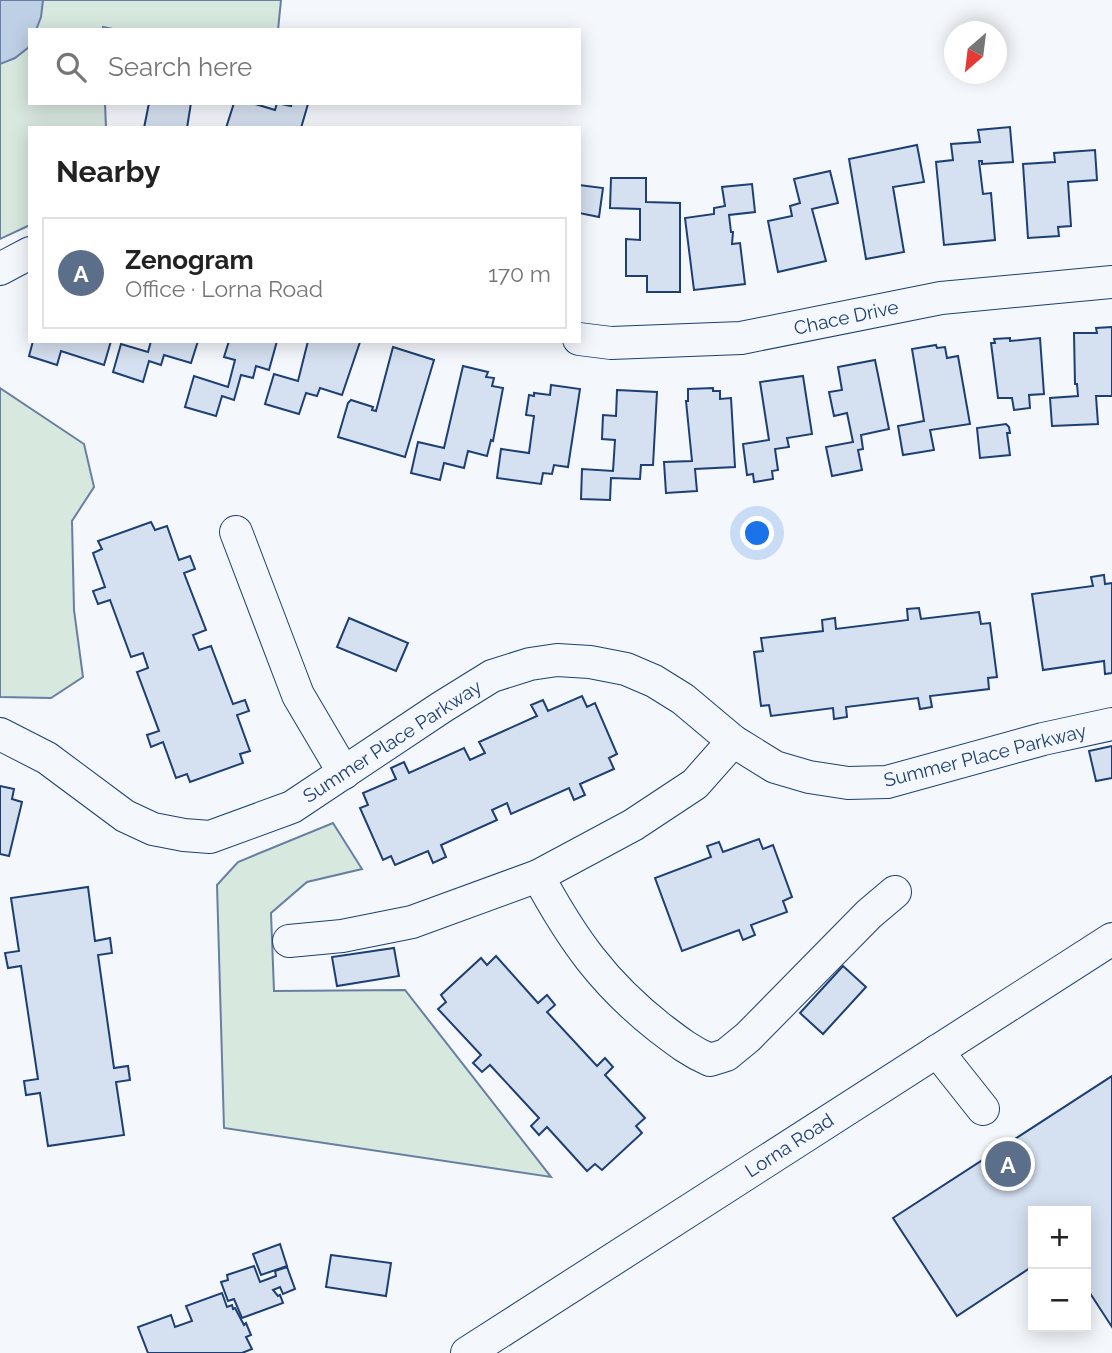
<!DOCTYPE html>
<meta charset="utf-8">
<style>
body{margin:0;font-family:Raleway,sans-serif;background:#f6f6f6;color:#222}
.controls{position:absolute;right:21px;bottom:21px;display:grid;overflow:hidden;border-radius:0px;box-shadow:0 4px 18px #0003}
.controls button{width:63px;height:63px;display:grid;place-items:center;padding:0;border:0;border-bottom:2px solid #e0e0e0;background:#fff;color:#222;font:35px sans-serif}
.compass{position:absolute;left:944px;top:21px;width:63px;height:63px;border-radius:50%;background:#fff;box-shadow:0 4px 18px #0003;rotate:208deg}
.you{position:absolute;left:758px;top:534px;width:24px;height:24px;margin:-18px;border:5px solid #fff;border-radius:50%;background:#1a73e8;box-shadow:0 0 0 10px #1a73e833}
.badge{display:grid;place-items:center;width:46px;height:46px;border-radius:50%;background:#c62828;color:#fff;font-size:23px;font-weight:700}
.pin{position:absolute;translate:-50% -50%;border:4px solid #fff;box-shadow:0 2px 7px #0006}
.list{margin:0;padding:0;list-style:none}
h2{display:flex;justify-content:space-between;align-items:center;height:91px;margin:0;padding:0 28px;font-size:30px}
h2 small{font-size:23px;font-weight:400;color:#767676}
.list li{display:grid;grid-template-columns:46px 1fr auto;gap:21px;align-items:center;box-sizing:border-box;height:112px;margin:0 14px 14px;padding:0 14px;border:2px solid #e0e0e0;border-radius:0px}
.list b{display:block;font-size:26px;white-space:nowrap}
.list p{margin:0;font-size:23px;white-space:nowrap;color:#767676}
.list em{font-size:23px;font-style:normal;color:#767676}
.icon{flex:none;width:38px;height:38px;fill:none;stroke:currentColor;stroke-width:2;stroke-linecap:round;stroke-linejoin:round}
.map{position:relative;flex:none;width:1112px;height:1353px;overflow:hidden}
.search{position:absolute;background:#fff;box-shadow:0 4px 18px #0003;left:28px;top:28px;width:553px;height:77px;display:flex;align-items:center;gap:18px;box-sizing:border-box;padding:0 24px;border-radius:0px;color:#767676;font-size:26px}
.panel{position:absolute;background:#fff;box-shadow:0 4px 18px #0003;left:28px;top:126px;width:553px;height:217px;border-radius:0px}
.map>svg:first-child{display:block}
.green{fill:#d7e8df;stroke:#687fa3;stroke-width:2}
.water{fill:#bed0e5;stroke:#687fa3;stroke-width:2}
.building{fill:#d5e0f0;stroke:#1d3f73;stroke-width:2}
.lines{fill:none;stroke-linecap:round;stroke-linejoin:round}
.minor-casing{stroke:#1d3f73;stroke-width:34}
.minor{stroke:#f4f7fb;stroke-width:32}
.labels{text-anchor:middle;stroke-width:5;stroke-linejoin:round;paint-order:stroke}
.street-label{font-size:19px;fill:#1d3f73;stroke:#f4f7fb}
</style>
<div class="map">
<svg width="1112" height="1353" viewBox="0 0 1112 1353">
<rect width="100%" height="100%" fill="#f4f7fb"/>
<g class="green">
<path d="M0,0h281l-3,30h-160l-15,-3v3h-73v73h75l1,25h-76v97l-30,14z"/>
<path d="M0,388l84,56 10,43 -22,34 2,89 9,67 -32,21 -51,-1z"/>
<path d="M333,823l29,46 -55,13 -36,31 3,78 131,-1 146,187 -327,-49 -7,-243 21,-23z"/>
</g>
<path class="water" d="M0,0h43l-2,17 -5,13h-6l-1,17 -14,11 -15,6z"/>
<g class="building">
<path d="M149,103h42l-4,25h-43z"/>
<path d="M234,103h18l23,7 2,-7 14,3 1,-3 16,1 -7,24h-75z"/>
<path d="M1010,127l3,35 -31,2v-3h-3l4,33 8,-1 4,47 -51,5 -8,-83 17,-2 -2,-16 29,-2 -2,-12z"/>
<path d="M917,145l7,37 -31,5 11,65 -38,7 -17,-100z"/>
<path d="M1095,150l2,30 -29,2 3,44 -13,1 1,9 -31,2 -5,-74 32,-2 -1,-9z"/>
<path d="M830,171l8,32 -26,6 14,52 -48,11 -10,-51 24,-5 -2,-10 10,-3 -6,-24z"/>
<path d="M611,178h35v24l34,1v89h-33v-16h-21v-37l14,1v-31l-30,-1z"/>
<path d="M752,184l3,28 -26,3 2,17h2l-1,12 8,-1 5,41 -51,6 -9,-72 29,-4v-6l11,-2 -3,-19z"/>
<path d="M579,185l24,3 -4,29 -20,-4z"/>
<path d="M1112,327v69h-16l2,28 -46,2 -2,-28 28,-2 -1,-12h-2l-1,-51h23l-1,-5z"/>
<path d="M1010,338v3l30,-3 4,56 -15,1 1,13 -16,2 -2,-12h-14l-7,-55h4l-1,-4z"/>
<path d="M33,341h78l-7,24 -43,-14 -4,14 -28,-9z"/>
<path d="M151,341h47l-7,22 -27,-8 -3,10 -12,-4 -6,21 -30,-10 8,-28 27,8z"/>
<path d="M229,341h48l-8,29 -13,-4 -3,12 -12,-3 -7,25 -12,-4 -6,20 -31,-9 9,-31 34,11 7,-27 -11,-3z"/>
<path d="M308,341l52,1 -18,53 -22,-7 -3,8 -11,-3 -7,21 -34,-10 9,-30 24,7z"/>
<path d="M936,345l1,3 8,-1 2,11 11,-2 12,68 -40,6 4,20 -31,5 -5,-29 26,-5 -12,-72z"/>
<path d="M393,347l41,13 -29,97 -67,-20 10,-34 3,-3 22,7 -1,3 4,1z"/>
<path d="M875,360l14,69 -28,6 2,14 -5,1 4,20 -30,6 -6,-29 27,-5 -6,-29 -13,3 -5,-24 13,-2 -4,-23z"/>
<path d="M463,366l25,6 -2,5 8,1 -2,8 11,2 -10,53 -2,-1 -4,16 -19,-5 -4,17 -20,-5 -4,17 -29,-7 7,-31 26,6z"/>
<path d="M803,376l9,58 -25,4 2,9 -14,2 3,21 -6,1 1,8 -19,3 -1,-8 -6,1 -4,-31 26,-4 -9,-58z"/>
<path d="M551,385l29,4 -12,78 -14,-2 -2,9 -9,-1 -2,11 -44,-6 4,-29 28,4 5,-37 -8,-1 3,-20 5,1v-3l16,2z"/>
<path d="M713,388v3h7v8l11,-1 4,69 -40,2 2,22 -31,2 -2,-31 28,-1 -6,-60h2v-12z"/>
<path d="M617,390l40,2 -4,73h-12l-1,14 -29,-1 -1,22 -29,-1 1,-30 31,2 2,-31 -13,-1 1,-24 13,1z"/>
<path d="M1006,424l3,3 1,6h-3l3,22 -30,3 -3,-30z"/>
<path d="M151,522l4,8 12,-4 12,34 11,-4 5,13 -11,4 22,57 -13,5 6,15 12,-4 22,58 12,-4 4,11 -12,4 13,36 -10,3 3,9 -53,19 -3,-8 -11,4 -13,-36 -12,5 -4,-12 12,-4 -22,-59 11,-4 -5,-15 -12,4 -21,-57 -12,4 -5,-13 12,-4 -12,-34 9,-4 -4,-8z"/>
<path d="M1104,575l1,9 7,-1v90l-7,1 -1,-13 -61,9 -11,-76 61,-8 -2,-9z"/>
<path d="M919,608l2,11 58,-7 2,12 9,-1 7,54 -9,1 1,11 -59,7 2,11 -12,2 -2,-11 -72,9 1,10 -13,2 -1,-11 -62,8 -2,-11 -8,1 -7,-54 9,-1 -2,-13 62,-7 -1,-11 13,-2 1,11 72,-9 -1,-11z"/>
<path d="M349,618l59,25 -12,28 -59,-24z"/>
<path d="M582,696l5,11 8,-4 22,51 -8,4 5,11 -34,15 5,11 -11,5 -5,-12 -58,26 -4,-11 -15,7 5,10 -56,25 5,12 -13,6 -5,-12 -33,14 -4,-9 -8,4 -23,-52 8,-3 -5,-12 33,-14 -5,-11 13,-6 5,11 55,-25 6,12 15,-7 -6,-11 58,-26 -6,-11 12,-5 5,11z"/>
<path d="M1112,746v32l-16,3 -7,-30z"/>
<path d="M0,786l14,3 -2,10 10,3 -13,54 -9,-2z"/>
<path d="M759,839l4,10 10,-4 19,52 -9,4 4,11 -36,13 4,10 -12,5 -4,-10 -57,21 -27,-73 56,-21 -4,-11 12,-4 4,10z"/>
<path d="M88,887l7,54 15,-3 2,15 -14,2 16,113 14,-2 2,14 -14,2 8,53 -76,11 -8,-53 -14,2 -2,-14 14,-2 -17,-113 -13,2 -3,-15 14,-2 -8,-53z"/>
<path d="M394,948l5,28 -62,10 -5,-29z"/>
<path d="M496,956l42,47 9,-8 8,10 -8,7 50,54 8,-8 8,9 -8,8 40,43 -9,8 6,7 -40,37 -7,-6 -8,7 -40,-44 -8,8 -8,-9 8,-8 -49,-53 -8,7 -9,-9 8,-8 -43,-46 8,-7 -5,-7 40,-37 6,7z"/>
<path d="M843,966l23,21 -43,47 -23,-21z"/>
<path d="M1112,1076v251l-26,-40v-76h-53v55l-76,50 -64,-98z"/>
<path d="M280,1244l7,22 -26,9 -8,-21z"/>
<path d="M331,1255l60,8 -5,33 -60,-9z"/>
<path d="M254,1266l6,16 16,-6 -1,-5 12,-4 8,22 -12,5 -3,-7 -7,3 5,6 2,-1 3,8 -41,15 -8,-19 -6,2 -7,-19 7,-2 -1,-5z"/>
<path d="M222,1293l5,14 5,-2 1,4 2,-1 9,17 2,-2 5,12 -5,2 6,12 -10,4h-94l-10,-26 33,-12 4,12 17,-6 -6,-15z"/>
</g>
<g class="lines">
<g class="minor-casing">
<g id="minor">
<path d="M0,269l30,-16"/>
<path d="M579,339l32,4 130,-5 200,-40 171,-16"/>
<path d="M236,532l62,163 46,78"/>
<path d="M0,734l47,24 78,58 28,13 31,6 26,2 82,-30 150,-100 50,-31 38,-12 27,-4 33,2 36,7 28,12 29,18 50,42 42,26 34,10 39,6 39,-1 156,-43 69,-15"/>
<path d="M733,741l-38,43 -62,41 -95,51c34,63 65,107 122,152 17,13 31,24 50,32l16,-5 22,-18 121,-123 26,-22"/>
<path d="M289,941l53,-5 70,-14 126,-46"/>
<path d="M937,1051l46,58"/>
<path d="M467,1353l645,-414"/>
</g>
</g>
<use href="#minor" class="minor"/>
</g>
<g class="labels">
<g class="street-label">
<text transform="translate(846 317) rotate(-12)" y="7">Chace Drive</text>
<text transform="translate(392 741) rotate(-33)" y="7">Summer Place Parkway</text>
<text transform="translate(985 755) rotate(-14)" y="7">Summer Place Parkway</text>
<text transform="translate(789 1145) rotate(-33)" y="7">Lorna Road</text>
</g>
</g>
</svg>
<div class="controls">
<button>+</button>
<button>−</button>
</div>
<svg class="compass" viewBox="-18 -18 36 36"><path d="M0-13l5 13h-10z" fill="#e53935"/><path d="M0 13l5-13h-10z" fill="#767676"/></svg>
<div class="you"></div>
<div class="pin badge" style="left:1008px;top:1164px;background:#5c6f8a">A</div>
<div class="search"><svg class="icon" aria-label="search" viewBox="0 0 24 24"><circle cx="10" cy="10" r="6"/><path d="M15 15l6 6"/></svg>Search here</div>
<section class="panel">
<h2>Nearby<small></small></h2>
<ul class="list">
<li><span class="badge" style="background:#5c6f8a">A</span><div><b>Zenogram</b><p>Office · Lorna Road</p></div><em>170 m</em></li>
</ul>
</section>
</div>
